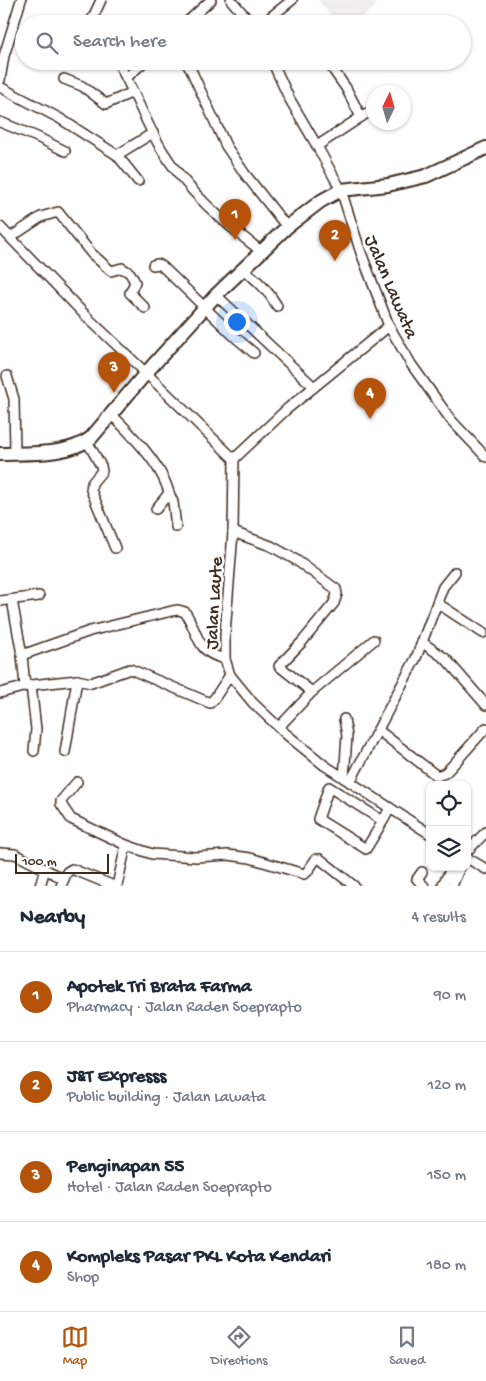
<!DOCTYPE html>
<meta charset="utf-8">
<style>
body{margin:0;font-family:"Gochi Hand",sans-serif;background:#f2f2f3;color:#1f2937}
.controls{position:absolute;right:15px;bottom:15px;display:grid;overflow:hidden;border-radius:10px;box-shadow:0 1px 4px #0004}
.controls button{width:45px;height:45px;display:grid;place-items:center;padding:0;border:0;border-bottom:1px solid #e0e1e3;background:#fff;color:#1f2937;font:25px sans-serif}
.compass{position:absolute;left:366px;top:85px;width:45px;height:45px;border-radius:50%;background:#fff;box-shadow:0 1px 4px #0004;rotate:5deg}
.scale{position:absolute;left:15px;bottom:12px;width:94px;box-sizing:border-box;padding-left:5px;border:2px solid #3b2a1e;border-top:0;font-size:14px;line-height:18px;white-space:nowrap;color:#3b2a1e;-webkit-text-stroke:4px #fff;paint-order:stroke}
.you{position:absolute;left:236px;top:321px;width:18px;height:18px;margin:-12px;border:4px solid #fff;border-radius:50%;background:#1a73e8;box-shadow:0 0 0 8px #1a73e833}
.badge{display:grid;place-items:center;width:32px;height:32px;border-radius:50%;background:#b45309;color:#fff;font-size:16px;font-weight:700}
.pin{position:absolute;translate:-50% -41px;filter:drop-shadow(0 1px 2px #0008)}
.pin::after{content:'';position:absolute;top:26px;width:18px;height:15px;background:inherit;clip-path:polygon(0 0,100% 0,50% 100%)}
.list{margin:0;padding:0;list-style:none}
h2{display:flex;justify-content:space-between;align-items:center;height:65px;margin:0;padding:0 20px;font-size:21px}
h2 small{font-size:16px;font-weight:400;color:#747a83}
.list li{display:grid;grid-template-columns:32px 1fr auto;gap:15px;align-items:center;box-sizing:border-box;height:90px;padding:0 20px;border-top:1px solid #e0e1e3}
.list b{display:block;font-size:19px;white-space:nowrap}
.list p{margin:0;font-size:16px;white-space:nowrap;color:#747a83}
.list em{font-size:16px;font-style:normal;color:#747a83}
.icon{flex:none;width:28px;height:28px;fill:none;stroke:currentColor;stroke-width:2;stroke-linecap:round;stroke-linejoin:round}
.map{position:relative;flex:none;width:486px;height:886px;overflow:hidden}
.search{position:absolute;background:#fff;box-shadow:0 1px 4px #0004;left:15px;right:15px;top:15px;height:55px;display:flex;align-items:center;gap:12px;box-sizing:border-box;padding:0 18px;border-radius:28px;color:#747a83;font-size:19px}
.sheet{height:425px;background:#fff}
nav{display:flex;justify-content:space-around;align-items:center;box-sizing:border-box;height:70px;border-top:1px solid #e0e1e3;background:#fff;font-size:14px;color:#747a83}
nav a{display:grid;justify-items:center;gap:2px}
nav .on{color:#b45309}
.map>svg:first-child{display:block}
.built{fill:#f1efee}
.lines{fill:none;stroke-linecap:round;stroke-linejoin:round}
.minor-casing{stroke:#3b2a1e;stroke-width:12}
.highway-casing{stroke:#3b2a1e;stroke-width:16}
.minor{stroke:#fff;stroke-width:9}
.highway{stroke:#fff;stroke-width:12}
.labels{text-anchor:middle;stroke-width:5;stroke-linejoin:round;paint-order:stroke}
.street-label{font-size:19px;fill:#3b2a1e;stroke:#fff}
</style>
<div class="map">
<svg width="486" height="886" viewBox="0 0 486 886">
<rect width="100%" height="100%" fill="#fff"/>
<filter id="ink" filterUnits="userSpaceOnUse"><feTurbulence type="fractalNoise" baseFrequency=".02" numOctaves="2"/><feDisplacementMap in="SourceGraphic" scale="10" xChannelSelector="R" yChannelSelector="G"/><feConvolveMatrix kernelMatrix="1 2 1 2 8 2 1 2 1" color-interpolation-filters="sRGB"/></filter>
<g filter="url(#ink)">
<path class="built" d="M318,0h59l-2,7 -23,17h-14z"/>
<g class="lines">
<g class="minor-casing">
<g id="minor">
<path d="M231,0l21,24"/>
<path d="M90,24l11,-24"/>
<path d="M185,24l26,-24"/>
<path d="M262,24l30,-24"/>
<path d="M117,61c17,29 28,61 45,89 25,41 61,72 99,101"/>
<path d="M185,61l6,9 35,76 19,28 42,53"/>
<path d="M272,61l17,37 28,48 24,44 19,60 29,76 22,38 40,56 35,37"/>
<path d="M126,78l19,-17"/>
<path d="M64,79l18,7 24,18 27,-12"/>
<path d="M0,80l4,-24 17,-56"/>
<path d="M0,87l59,31 58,37 21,26"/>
<path d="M389,92l1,-1"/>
<path d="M361,117l13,-8"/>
<path d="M0,122l37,15 28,14"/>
<path d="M317,146l44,-29 -15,-29 -19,-27"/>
<path d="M117,155l36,-22"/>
<path d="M0,227l89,92 57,54 88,86 -1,73 -8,102v25l5,16 23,28 33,31 38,31 106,69"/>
<path d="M11,237l30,-20 17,-5 33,41 20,18 11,-3 8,5 5,9 -5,11 15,15"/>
<path d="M153,265l5,-1 4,2 73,71 19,16"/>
<path d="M243,269c14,11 25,21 34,37"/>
<path d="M216,295l98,92"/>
<path d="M7,376l7,23 1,55"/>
<path d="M112,415c20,20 50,50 57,78l-13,16"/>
<path d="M87,441l14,25 1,5 -10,12 -1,7 24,58"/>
<path d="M234,459l53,-50 102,-83"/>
<path d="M169,493l4,9 3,25"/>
<path d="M233,532l38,14 25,14 40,29 1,5 -3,9 -32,39 -23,24 33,26 -33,35"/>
<path d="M12,600l10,55"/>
<path d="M0,601l39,-5"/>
<path d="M437,603l46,30"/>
<path d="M423,643l23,16 40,46"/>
<path d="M31,685l5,44 -2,22"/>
<path d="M25,686l-3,-31 68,-24 82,-20 6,-1 7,2c15,23 10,40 40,47"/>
<path d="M312,692l62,-52"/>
<path d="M0,693l31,-8 46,-5 14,3 39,-14 80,34 4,-4 16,-24"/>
<path d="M378,730l59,46 8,-3 6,-6 35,-39"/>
<path d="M65,752l12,-72"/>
<path d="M344,778l3,-42 -3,-17"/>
<path d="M77,782l-16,19v3l10,15 55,26 -9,41"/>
<path d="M350,782l66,-124 27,-71 12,-15"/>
<path d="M383,821l-17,28 -48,-30 11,-32 54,34 7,-13"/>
<path d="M126,845l26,9 44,3 32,-2 22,3 54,16 3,-2 9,-13h4l34,27"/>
<path d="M467,851l19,-19"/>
<path d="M0,853l15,1 49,25"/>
<path d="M467,858l19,11"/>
<path d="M422,872l-5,7 7,7"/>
<path d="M40,886l5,-17"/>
<path d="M61,886l6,-14 5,-3 42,17"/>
<path d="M442,886l10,-19"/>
<path d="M452,886l8,-19"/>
</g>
</g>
<g class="highway-casing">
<path id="highway" d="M0,454c29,-1 67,2 91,-16l55,-65 70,-78 71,-68 34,-26 20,-11 47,-5 38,-9 60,-28"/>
</g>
<use href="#minor" class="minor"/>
<use href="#highway" class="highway"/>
</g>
</g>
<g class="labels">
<g class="street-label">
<text transform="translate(393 286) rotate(67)" y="7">Jalan Lawata</text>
<text transform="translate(212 603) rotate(-87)" y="7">Jalan Laute</text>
</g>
</g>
</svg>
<div class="controls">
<button><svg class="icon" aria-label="locate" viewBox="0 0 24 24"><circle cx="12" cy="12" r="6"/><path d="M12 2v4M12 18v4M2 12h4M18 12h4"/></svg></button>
<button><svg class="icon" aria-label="layers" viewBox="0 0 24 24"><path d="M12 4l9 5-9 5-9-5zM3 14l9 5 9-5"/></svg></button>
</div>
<svg class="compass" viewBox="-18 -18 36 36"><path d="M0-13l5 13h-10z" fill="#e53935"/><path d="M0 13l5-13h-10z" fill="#747a83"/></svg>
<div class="scale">100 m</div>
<div class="you"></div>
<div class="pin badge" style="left:235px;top:240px">1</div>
<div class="pin badge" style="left:335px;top:261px">2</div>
<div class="pin badge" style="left:114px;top:393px">3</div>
<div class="pin badge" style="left:370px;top:419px">4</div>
<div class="search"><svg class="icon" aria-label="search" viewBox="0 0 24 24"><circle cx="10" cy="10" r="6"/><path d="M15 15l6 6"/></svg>Search here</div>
</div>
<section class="sheet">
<h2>Nearby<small>4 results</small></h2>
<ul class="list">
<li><span class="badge">1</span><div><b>Apotek Tri Brata Farma</b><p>Pharmacy · Jalan Raden Soeprapto</p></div><em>90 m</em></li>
<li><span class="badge">2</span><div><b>J&amp;T Expresss</b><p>Public building · Jalan Lawata</p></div><em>120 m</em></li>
<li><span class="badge">3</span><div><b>Penginapan 55</b><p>Hotel · Jalan Raden Soeprapto</p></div><em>150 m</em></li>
<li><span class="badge">4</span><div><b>Kompleks Pasar PKL Kota Kendari</b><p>Shop</p></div><em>180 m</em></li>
</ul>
</section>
<nav>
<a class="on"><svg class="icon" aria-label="map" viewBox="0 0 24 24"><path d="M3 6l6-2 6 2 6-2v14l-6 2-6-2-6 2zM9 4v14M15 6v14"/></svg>Map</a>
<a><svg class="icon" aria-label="directions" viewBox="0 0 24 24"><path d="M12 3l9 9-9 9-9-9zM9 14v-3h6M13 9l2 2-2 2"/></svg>Directions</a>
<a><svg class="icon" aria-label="saved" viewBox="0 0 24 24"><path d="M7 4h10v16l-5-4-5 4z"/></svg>Saved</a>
</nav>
